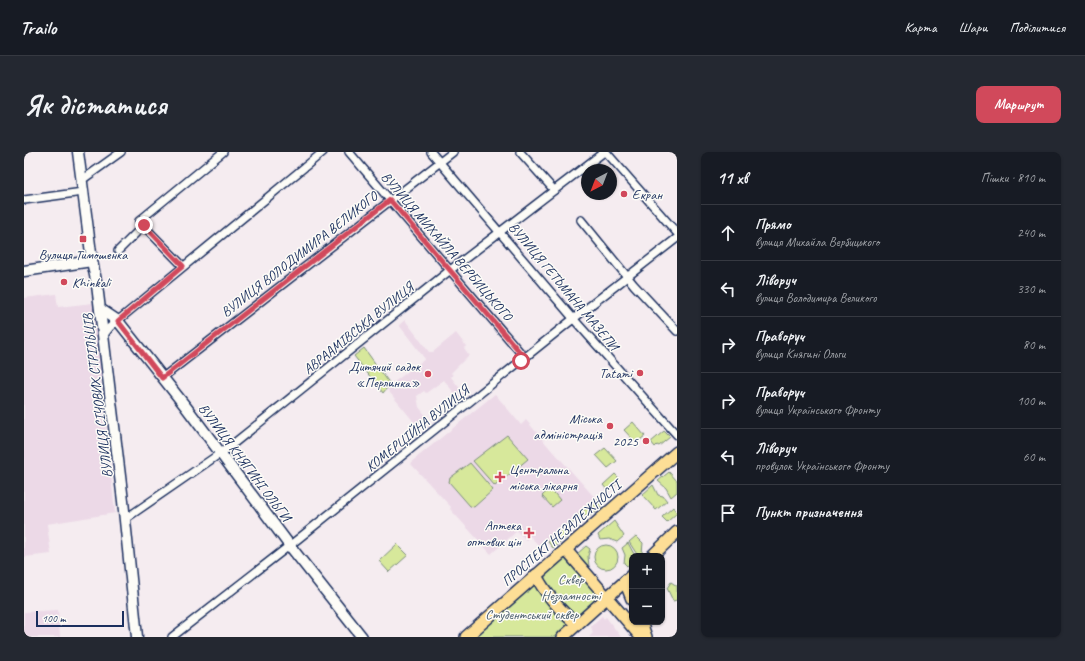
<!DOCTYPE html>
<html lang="uk">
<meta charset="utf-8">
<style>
body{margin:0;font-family:Caveat,sans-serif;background:#242831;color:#f1f3f6}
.controls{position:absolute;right:12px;bottom:12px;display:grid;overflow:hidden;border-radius:8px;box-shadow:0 1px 3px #0004}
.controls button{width:36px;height:36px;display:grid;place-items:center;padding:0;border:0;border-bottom:1px solid #363941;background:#171b24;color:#f1f3f6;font:20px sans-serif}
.compass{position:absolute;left:557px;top:12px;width:36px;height:36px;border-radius:50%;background:#171b24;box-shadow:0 1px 3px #0004;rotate:222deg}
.scale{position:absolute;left:12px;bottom:10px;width:88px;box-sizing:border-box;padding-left:4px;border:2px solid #1b2f5e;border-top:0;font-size:11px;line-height:14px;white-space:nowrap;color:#1b2f5e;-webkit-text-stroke:3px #fdfcf7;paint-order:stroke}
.stop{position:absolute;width:12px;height:12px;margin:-9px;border:3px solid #d1495b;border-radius:50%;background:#fff}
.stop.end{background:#d1495b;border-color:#fff;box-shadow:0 1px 4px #0008}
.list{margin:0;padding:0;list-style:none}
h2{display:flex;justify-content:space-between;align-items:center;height:52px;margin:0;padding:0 16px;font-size:17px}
h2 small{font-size:13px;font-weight:400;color:#9ea1a6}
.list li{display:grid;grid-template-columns:26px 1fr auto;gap:12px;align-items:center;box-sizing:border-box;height:56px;padding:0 16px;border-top:1px solid #363941}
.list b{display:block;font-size:15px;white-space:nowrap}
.list p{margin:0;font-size:13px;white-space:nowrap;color:#9ea1a6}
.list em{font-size:13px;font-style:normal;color:#9ea1a6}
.icon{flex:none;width:22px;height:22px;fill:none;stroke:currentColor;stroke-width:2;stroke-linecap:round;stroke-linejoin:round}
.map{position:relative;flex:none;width:653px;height:485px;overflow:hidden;border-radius:8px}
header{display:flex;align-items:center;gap:24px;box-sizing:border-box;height:56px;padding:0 20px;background:#171b24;border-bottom:1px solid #363941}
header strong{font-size:19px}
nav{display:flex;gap:22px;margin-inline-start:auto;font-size:14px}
.intro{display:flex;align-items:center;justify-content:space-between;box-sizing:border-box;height:96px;padding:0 24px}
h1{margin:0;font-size:28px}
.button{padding:10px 18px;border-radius:8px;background:#d1495b;color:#fff;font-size:14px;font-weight:700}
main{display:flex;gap:24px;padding:0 24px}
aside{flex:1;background:#171b24;border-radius:8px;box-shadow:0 1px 3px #0004}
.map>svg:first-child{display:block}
.built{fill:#ecd9e7}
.green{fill:#d7e89b;stroke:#798c7c}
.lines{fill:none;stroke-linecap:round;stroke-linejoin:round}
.street-casing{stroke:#1b2f5e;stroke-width:10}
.secondary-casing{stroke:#1b2f5e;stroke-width:13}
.primary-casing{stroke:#1b2f5e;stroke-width:14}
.street{stroke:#fdfcf7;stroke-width:7}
.secondary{stroke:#fdfcf7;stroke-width:10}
.primary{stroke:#fdde96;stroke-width:11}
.route{stroke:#d1495b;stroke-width:5}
.poi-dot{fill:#d1495b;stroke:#fdfcf7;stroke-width:1.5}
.labels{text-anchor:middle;stroke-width:3;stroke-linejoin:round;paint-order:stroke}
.poi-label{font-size:14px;fill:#1b2f5e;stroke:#fdfcf7;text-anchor:end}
.street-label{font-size:14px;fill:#1b2f5e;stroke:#fdfcf7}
.park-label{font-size:14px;fill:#4a5d6d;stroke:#fdfcf7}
</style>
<header>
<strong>Trailo</strong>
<nav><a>Карта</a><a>Шари</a><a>Поділитися</a></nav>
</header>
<div class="intro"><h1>Як дістатися</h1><a class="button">Маршрут</a></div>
<main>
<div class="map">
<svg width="653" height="485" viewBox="0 0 653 485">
<rect width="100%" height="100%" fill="#f5ecf0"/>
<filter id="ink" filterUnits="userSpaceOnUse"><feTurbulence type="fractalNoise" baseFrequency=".025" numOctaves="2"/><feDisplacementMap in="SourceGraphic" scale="8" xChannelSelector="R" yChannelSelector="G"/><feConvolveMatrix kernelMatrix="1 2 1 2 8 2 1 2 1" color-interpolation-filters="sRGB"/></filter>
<g filter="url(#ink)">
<g class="built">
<path d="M32,142l2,13 35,-4 11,74h-4l15,136 -68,11 4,30 -27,3v-259z"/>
<path d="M381,168l24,32h4l23,-19 10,13 -2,2 5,7 -18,18 2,2 -2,2 13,17 -6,4 -14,-18 -18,13 -2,-2 -7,5 2,11 10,13 -10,8 -33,-40 39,-29 -26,-34z"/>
<path d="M471,242l26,31 5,-5 27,32h1l42,47 -56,48 -10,-11 -4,4 -9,-9 -26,23 -41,-45 1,-2 -41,-44z"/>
<path d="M34,458l2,27h-36v-25z"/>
<path d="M578,464l2,3 2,-2 15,20h-32l4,-4 -2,-7z"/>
</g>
<g class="green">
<path d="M340,196l26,36 -7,9 -29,-37z"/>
<path d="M609,270l12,14 -9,7 -12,-13z"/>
<path d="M640,279l6,6 -11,9 -2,-1 -2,2 -4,-5z"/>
<path d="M483,283l21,24 -33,27 -22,-25z"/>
<path d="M581,296l12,13 -9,7 -12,-13z"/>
<path d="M446,311l23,27 -19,17 -4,-1 -21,-24 1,-4z"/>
<path d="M645,320l8,9v11l-6,5 -5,-9 -8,-7z"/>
<path d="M591,322l4,4 -2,2 1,2 -10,9 -5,-6z"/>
<path d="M629,333l5,10 5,1 4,5 -11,9 -14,-15z"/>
<path d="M526,336l10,12 -8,7 -10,-11z"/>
<path d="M573,347l5,7 -10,9h-8l-8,5 -1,-2z"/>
<path d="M649,355l4,6 -10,9 -5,-5z"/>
<path d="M549,368l1,1 -5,7 -2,8 -14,12 -5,-6z"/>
<path d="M590,369l10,15 -7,6 -8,-3 -9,1 -2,-5z"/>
<path d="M612,384l7,7 -1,10 -4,3 -9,-14z"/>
<path d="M604,391l7,13h-3v6l-5,4 -3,-3 1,-8 -3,-7z"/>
<path d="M373,392l11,11 -19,17 -10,-11z"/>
<circle cx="582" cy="405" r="12"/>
<path d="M562,394l4,3 -2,7 1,11 -12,-13z"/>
<path d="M540,406l35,39 -18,17 -5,1 -5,-3 -26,-33v-5l16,-15z"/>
<path d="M647,430l6,4v14l-4,1 -6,-13z"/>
<path d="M511,431l33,39 -1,6 -11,9h-85z"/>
</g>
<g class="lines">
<g class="street-casing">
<g id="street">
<path d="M325,0l176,206"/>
<path d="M407,0l147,172 99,111"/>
<path d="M496,0l34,38"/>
<path d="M582,0l71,81"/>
<path d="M58,28l39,-28"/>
<path d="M0,48l59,-8"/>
<path d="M557,68l53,65 43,46"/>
<path d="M94,99l26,-26"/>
<path d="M159,114l-44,-45 84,-69"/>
<path d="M79,184l7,-9 213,-175"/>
<path d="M138,226l291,-226"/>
<path d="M101,367l103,-71 221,-177 155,-119"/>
<path d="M148,485l126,-98 270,-216 109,-85"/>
</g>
</g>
<g class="secondary-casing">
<g id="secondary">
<path d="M54,0l14,109 5,24 26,216 14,136"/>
<path d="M0,119l68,-10"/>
<path d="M76,157l18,12 68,86 104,139 72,91"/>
</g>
</g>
<g class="primary-casing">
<g id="primary">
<path d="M542,398l75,87"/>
<path d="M628,404l25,-24"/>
<path d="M512,423c7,16 27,39 41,49"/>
<path d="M601,429l7,18"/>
<path d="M617,470l5,15"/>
<path d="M442,485l211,-185"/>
<path d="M539,485l69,-62"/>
</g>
</g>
<use href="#street" class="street"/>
<use href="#secondary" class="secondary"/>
<use href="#primary" class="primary"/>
</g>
</g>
<g class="lines" filter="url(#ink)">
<path class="route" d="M120,73l39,41 -65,55 44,57 228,-178 135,158 -4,3"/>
</g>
<g class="poi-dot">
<circle cx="600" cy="42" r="4"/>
<rect x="55" y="83" width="8" height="8" rx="2"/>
<circle cx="40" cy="130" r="4"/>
<circle cx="616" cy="221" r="4"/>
<circle cx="404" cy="222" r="4"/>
<circle cx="586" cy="274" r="4"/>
<circle cx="622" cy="289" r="4"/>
<path d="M474 319h4v4h4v4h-4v4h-4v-4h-4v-4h4z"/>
<path d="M503 375h4v4h4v4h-4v4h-4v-4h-4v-4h4z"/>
</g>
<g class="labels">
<g class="poi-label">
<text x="608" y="47" text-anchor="start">Екран</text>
<text x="59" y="107" text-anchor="middle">Вулиця Тимошенка</text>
<text x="48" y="135" text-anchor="start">Khinkali</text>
<text x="396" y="219">Дитячий садок<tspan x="396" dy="16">«Перлинка»</tspan></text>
<text x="608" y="226">Tatami</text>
<text x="578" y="271">Міська<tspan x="578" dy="16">адміністрація</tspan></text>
<text x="614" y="294">2025</text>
<text x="485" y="322" text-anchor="start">Центральна<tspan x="485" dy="16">міська лікарня</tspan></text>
<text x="497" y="378">Аптека<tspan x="497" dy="16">оптових цін</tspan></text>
</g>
<g class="street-label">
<text transform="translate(423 94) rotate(49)" y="5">ВУЛИЦЯ МИХАЙЛА ВЕРБИЦЬКОГО</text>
<text transform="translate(275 102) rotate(-38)" y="5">ВУЛИЦЯ ВОЛОДИМИРА ВЕЛИКОГО</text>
<text transform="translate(540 134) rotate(50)" y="5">ВУЛИЦЯ ГЕТЬМАНА МАЗЕПИ</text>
<text transform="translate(334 176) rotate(-39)" y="5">АВРААМІВСЬКА ВУЛИЦЯ</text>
<text transform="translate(73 244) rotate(-97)" y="5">ВУЛИЦЯ СІЧОВИХ СТРІЛЬЦІВ</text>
<text transform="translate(393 276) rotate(-39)" y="5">КОМЕРЦІЙНА ВУЛИЦЯ</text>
<text transform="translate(221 310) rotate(53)" y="5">ВУЛИЦЯ КНЯГИНІ ОЛЬГИ</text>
<text transform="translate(537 381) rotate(-41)" y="5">ПРОСПЕКТ НЕЗАЛЕЖНОСТІ</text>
</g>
<g class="park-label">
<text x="547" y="432">Сквер<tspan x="547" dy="16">Незламності</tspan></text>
<text x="508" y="467">Студентський сквер</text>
</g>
</g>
</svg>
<div class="controls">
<button>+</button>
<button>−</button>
</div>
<svg class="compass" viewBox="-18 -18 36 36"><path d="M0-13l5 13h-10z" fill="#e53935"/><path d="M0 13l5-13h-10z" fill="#9ea1a6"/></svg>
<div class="scale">100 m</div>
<div class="stop" style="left:497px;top:209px"></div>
<div class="stop end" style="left:120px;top:73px"></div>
</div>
<aside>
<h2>11 хв<small>Пішки · 810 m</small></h2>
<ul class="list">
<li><svg class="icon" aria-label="ahead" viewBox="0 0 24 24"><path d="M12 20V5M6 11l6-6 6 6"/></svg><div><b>Прямо</b><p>вулиця Михайла Вербицького</p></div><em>240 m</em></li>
<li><svg class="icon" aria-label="left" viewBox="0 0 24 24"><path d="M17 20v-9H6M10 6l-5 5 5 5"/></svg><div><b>Ліворуч</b><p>вулиця Володимира Великого</p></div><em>330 m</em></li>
<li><svg class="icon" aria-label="right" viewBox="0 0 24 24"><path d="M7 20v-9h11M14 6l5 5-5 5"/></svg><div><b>Праворуч</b><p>вулиця Княгині Ольги</p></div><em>80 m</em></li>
<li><svg class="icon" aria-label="right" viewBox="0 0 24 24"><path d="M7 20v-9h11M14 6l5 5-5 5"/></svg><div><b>Праворуч</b><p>вулиця Українського Фронту</p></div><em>100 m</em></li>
<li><svg class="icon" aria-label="left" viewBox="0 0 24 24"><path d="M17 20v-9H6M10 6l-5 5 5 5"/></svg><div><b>Ліворуч</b><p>провулок Українського Фронту</p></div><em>60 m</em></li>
<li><svg class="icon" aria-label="arrive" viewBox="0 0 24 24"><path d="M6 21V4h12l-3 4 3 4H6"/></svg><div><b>Пункт призначення</b></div></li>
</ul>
</aside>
</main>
